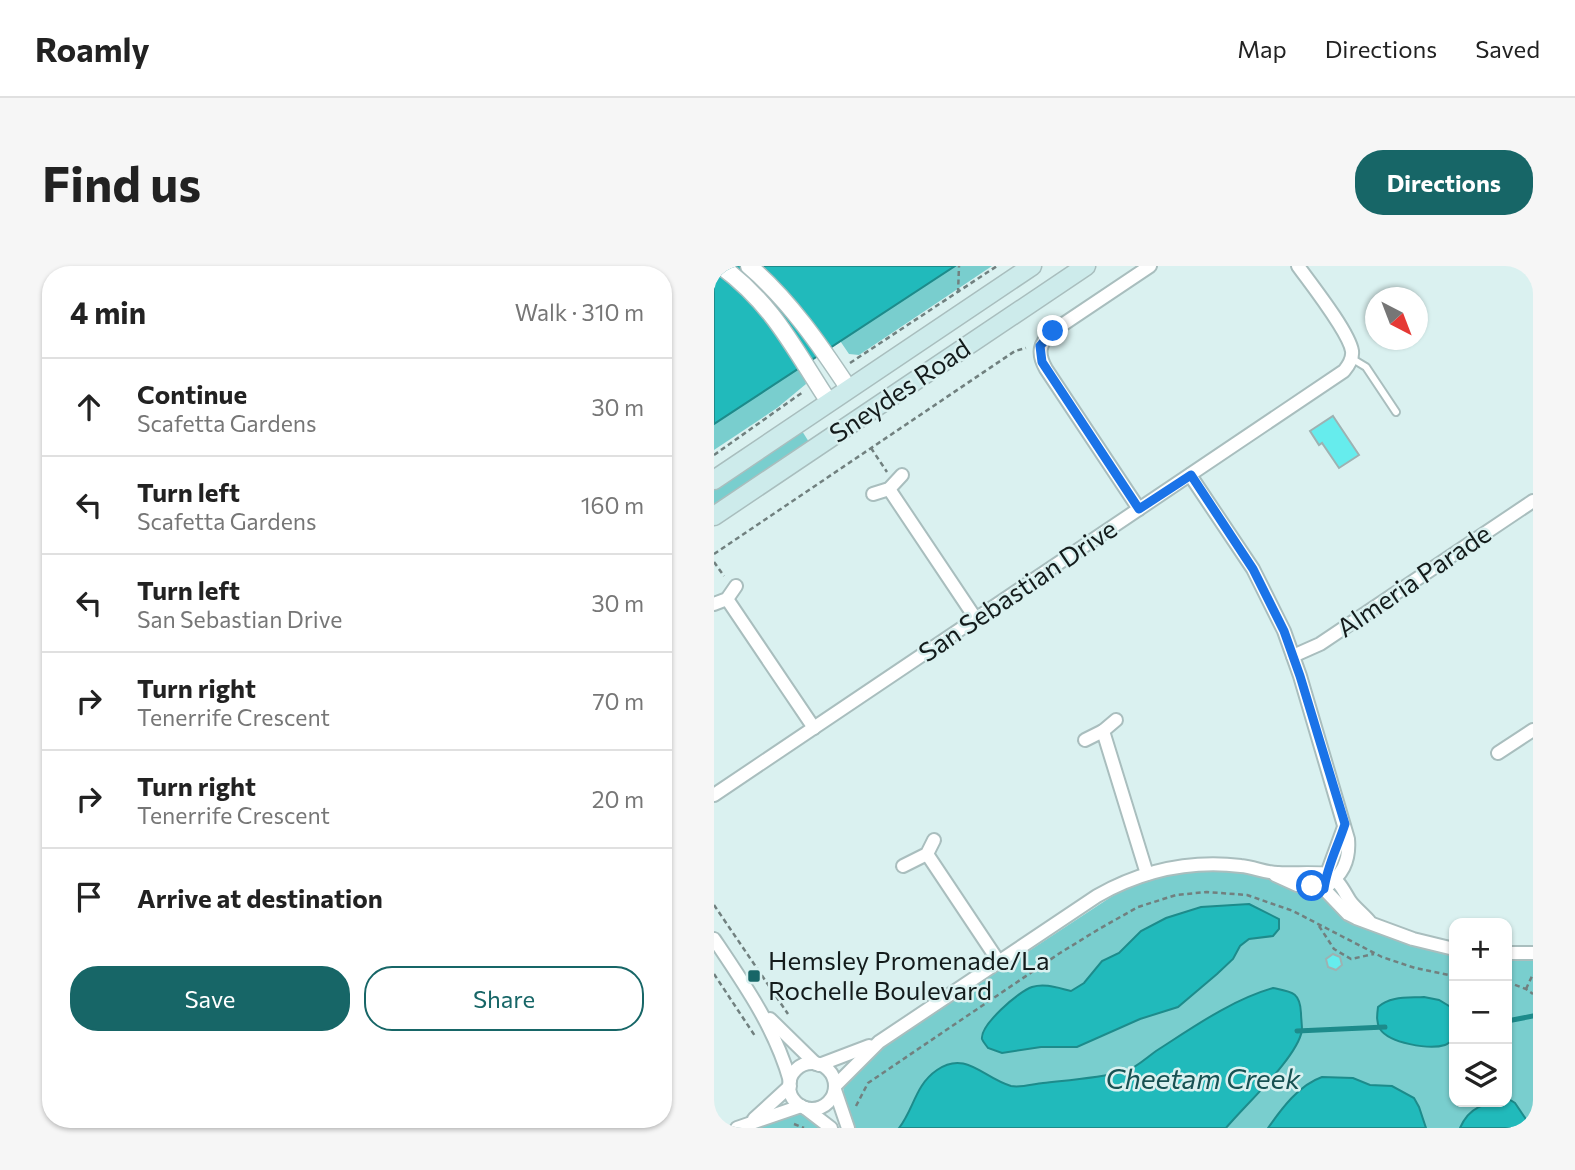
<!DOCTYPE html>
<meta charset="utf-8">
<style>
body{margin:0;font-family:Commissioner,sans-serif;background:#f6f6f6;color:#222}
.controls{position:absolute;right:21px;bottom:21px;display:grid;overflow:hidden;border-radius:14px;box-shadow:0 2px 5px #0004}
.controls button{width:63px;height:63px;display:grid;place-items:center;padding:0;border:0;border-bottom:2px solid #e0e0e0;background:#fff;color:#222;font:35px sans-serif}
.compass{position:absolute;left:651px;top:21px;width:63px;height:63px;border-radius:50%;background:#fff;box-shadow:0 2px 5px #0004;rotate:138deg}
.stop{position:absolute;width:21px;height:21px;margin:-16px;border:5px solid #1a73e8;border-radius:50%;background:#fff}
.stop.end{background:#1a73e8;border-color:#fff;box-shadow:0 2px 7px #0008}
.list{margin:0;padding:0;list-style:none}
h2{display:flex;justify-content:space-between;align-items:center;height:91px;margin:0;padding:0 28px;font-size:30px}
h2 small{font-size:23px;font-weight:400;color:#767676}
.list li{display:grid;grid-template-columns:46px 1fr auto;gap:21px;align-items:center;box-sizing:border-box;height:98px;padding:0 28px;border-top:2px solid #e0e0e0}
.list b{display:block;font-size:26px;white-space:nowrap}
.list p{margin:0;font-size:23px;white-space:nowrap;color:#767676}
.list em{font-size:23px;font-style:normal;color:#767676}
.actions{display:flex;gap:14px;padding:21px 28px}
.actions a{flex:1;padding:16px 0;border:2px solid #176667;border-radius:28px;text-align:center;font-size:24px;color:#176667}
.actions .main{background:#176667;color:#fff}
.icon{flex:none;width:38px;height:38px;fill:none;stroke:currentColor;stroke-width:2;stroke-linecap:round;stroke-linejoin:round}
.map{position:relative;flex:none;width:819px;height:862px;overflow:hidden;border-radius:28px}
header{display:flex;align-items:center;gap:42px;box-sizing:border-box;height:98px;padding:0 35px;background:#fff;border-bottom:2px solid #e0e0e0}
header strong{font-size:33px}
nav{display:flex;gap:38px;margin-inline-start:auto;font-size:24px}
.intro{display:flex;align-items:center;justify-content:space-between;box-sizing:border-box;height:168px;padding:0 42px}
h1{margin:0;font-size:49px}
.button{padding:18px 32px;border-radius:28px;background:#176667;color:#fff;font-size:24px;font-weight:700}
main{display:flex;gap:42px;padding:0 42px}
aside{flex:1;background:#fff;border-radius:28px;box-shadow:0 2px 5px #0004}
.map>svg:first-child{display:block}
.green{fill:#79cece}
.water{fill:#21babb;stroke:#1d8b8b;stroke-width:2}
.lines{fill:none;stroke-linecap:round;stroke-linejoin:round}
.stream{stroke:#1d8b8b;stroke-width:5}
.building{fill:#66eced;stroke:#9db2b2;stroke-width:2}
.service-casing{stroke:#a9bebe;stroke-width:10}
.minor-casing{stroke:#a9bebe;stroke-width:16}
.tertiary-casing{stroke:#a9bebe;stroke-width:19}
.secondary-casing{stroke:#a9bebe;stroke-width:21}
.path{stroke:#71807f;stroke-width:2.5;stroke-dasharray:5 3.5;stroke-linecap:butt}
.service{stroke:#fff;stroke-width:6}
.minor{stroke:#fff;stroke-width:12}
.tertiary{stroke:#fff;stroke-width:16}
.secondary{stroke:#cdebeb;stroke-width:18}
.route{stroke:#1a73e8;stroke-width:9}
.poi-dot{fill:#176667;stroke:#daf1f0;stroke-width:2.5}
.labels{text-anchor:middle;stroke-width:5;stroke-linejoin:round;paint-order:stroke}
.street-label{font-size:26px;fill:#141c1c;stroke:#daf1f0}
.poi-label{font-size:26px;fill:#141c1c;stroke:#daf1f0;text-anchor:start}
.water-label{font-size:28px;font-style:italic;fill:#175152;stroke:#daf1f0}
</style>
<header>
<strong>Roamly</strong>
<nav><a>Map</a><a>Directions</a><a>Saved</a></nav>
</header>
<div class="intro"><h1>Find us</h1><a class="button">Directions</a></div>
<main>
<aside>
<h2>4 min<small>Walk · 310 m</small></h2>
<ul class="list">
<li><svg class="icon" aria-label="ahead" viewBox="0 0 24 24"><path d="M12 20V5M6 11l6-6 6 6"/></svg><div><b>Continue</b><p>Scafetta Gardens</p></div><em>30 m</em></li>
<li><svg class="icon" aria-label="left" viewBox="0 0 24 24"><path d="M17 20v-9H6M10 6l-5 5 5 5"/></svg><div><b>Turn left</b><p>Scafetta Gardens</p></div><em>160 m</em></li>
<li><svg class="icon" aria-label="left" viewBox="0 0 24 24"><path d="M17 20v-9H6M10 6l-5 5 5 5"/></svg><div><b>Turn left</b><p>San Sebastian Drive</p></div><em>30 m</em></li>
<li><svg class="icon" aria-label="right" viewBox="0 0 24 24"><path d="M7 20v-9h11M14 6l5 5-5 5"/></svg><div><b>Turn right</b><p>Tenerrife Crescent</p></div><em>70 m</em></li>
<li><svg class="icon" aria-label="right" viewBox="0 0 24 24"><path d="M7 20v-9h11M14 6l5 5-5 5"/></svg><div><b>Turn right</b><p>Tenerrife Crescent</p></div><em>20 m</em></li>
<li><svg class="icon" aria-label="arrive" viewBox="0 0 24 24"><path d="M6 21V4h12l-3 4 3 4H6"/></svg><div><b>Arrive at destination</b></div></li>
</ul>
<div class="actions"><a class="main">Save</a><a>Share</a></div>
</aside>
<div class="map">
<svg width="819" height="862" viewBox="0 0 819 862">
<rect width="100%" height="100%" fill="#daf1f0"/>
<g class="green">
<path d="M68,0h210l-133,89 -10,-1 -32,-47z"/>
<path d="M0,5l29,23 61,82 2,8 -29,24 -63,42z"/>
<path d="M88,165l7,11 -95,64v-16z"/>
<path d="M493,604l35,2 75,19 90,52 47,12v147h53v-143l26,-1v170h-680c-16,-49 -14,-41 21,-75l243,-160c30,-13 58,-21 90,-23z"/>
<path d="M84,848l11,3 15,11h-69z"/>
</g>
<g class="water">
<path d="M9,0h232l-241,158v-141z"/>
<path d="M535,638l30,15v10l-6,7 -24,3 -9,7 -7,13 -16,15 -39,33 -38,12 -63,28h-36l-39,6 -14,-5c-2,-3 -5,-6 -6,-9 -2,-14 37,-48 50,-52 13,-4 26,1 39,4l13,-8 18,-22 17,-8 22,-22 25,-13 35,-11z"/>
<path d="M559,722c19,4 27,4 28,25 0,5 1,11 1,17 -4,27 -57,75 -76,98h-327c15,-19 16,-43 38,-58 29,-20 46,8 74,16 10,2 22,-2 32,-3 27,-3 54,-5 81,-11 12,-4 21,-13 32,-21 36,-23 75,-51 117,-63z"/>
<path d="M710,731l15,3 15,9v30c-3,2 -6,5 -9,6 -16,5 -56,-2 -65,-16 -4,-7 -3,-14 -2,-22 12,-11 29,-9 46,-10z"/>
<path d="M608,811l31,1 17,7 22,1 22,12 5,9 7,21h-158c14,-20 31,-43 54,-51z"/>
<path d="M793,832l8,5 17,25h-72c9,-21 25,-26 47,-26z"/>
</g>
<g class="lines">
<g class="stream">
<path d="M793,755l26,-5"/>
<path d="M583,765l88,-4"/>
</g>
</g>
<g class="building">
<path d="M619,150l26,39 -20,13 -17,-25 -3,2 -9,-14z"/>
<path d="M619,688l7,3 2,8 -6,5 -8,-3 -2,-8z"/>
</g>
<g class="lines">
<g class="service-casing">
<path id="service" d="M637,92l15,9 30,45"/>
</g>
<g class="minor-casing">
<g id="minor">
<path d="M476,209l63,94 31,62 16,45 48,163c2,23 -6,36 -24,50"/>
<path d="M175,223l87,130"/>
<path d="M159,228l16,-5 13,-14"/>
<path d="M425,243l-93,-140c-9,-16 -7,-26 7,-38l97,-65"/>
<path d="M13,333l87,129"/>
<path d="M0,338l13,-5 9,-13"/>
<path d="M579,390l27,-12 213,-143"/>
<path d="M389,465l44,143"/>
<path d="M371,474l18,-9 13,-11"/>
<path d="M784,487l35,-23"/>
<path d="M0,529l630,-424c5,-6 9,-12 8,-20 -3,-19 -41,-67 -54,-85"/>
<path d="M213,588l72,108"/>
<path d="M189,600l24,-12 7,-14"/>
<path d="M561,609l22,10h15l12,4 24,25 8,4 57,21 41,10"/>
<path d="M611,613l19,-52"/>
<path d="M0,673c31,46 61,89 76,142"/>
<path d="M793,687h26"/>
<path d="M56,753l46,45"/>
<circle cx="98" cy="820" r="23"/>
<path d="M105,799l50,-19"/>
<path d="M121,820l44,-44 218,-146c44,-25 93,-36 144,-30 13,1 24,7 37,7 9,1 43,-1 48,1 13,5 17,16 24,27 5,7 13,13 19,20"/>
<path d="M121,824l13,38"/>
<path d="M91,842l26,20"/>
<path d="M40,853l36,-33"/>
<path d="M23,862l64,-22"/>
</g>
</g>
<g class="tertiary-casing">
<g id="tertiary">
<path d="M7,0c53,39 73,83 108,136"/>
<path d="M35,0c40,34 71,79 100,123"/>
</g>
</g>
<g class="secondary-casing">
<g id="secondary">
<path d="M0,214l318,-214"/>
<path d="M0,250l372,-250"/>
</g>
</g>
<g class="path">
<path d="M816,0l3,5"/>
<path d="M244,27l1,-27"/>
<path d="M136,97l147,-97"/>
<path d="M157,182l16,24"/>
<path d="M0,189l89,-63"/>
<path d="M0,288l301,-203 11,-3"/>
<path d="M0,296l10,14"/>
<path d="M0,639l74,109"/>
<path d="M605,660l15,23 17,10 23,-5"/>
<path d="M0,708l41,62"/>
<path d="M793,716l19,7 7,5"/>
<path d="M812,723l7,-15"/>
<path d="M142,840l12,-23 192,-130 39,-24 39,-22 38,-12 31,-3 40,3 46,16 89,46 33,11 39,8"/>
<path d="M80,858l10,4"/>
</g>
<use href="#service" class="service"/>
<use href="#minor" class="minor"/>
<use href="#tertiary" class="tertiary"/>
<use href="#secondary" class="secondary"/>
</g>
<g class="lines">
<path class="route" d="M339,65l-13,15 2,16 97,147 52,-34 62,94 31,62 16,45 45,148c-7,22 -18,42 -21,65l-12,-3"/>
</g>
<rect class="poi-dot" x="33" y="703" width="14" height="14" rx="3.5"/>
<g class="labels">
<g class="street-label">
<text transform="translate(186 125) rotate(-34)" y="9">Sneydes Road</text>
<text transform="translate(700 315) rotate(-34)" y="9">Almeria Parade</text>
<text transform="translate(304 325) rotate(-34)" y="9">San Sebastian Drive</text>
</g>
<g class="poi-label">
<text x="54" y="704">Hemsley Promenade/La<tspan x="54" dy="30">Rochelle Boulevard</tspan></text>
</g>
<g class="water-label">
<text x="489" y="823">Cheetam Creek</text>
</g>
</g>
</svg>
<div class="controls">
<button>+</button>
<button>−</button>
<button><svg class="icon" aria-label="layers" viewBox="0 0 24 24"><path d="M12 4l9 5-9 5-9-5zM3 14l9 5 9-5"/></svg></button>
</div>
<svg class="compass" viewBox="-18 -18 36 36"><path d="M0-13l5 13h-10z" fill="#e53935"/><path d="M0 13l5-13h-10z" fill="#767676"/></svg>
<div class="stop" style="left:598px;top:620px"></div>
<div class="stop end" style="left:339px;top:65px"></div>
</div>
</main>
